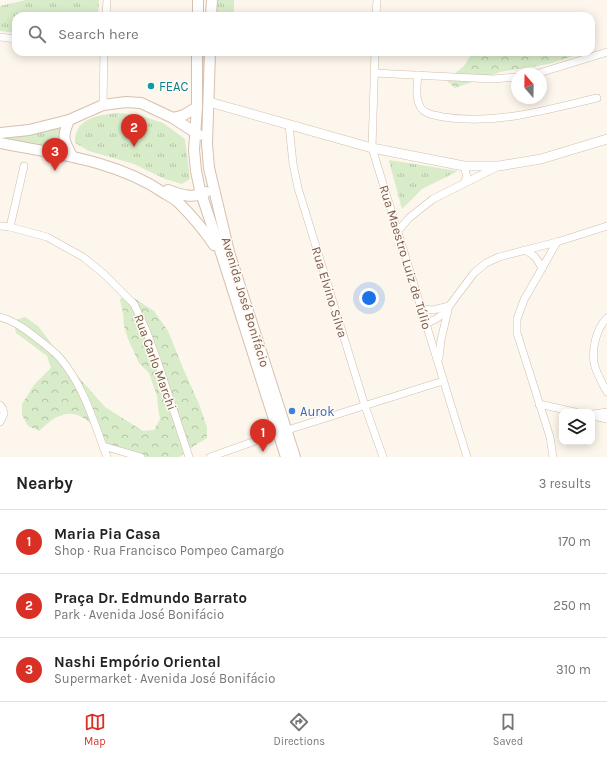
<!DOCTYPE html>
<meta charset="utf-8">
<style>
body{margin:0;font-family:Karla,sans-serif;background:#f2f2f2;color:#222}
.controls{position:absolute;right:12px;bottom:12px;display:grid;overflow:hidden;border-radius:8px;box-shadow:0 2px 10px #0003}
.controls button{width:36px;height:36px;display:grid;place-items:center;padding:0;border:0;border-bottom:1px solid #e0e0e0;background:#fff;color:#222;font:20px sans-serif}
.compass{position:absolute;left:511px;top:68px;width:36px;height:36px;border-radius:50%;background:#fff;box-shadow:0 2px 10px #0003;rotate:340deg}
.you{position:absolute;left:369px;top:298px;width:14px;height:14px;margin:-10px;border:3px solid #fff;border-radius:50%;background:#1a73e8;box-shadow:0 0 0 6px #1a73e833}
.badge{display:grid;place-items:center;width:26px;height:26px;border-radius:50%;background:#d93025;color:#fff;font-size:13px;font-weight:700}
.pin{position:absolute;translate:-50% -33px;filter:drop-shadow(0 1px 2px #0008)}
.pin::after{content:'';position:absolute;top:21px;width:14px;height:12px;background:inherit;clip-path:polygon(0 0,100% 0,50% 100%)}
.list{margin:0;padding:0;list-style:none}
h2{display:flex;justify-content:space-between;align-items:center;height:52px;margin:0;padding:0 16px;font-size:17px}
h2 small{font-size:13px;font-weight:400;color:#767676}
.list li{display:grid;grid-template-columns:26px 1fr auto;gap:12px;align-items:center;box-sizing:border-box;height:64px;padding:0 16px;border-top:1px solid #e0e0e0}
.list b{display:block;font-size:15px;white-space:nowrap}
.list p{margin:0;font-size:13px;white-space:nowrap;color:#767676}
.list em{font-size:13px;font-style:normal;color:#767676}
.icon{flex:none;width:22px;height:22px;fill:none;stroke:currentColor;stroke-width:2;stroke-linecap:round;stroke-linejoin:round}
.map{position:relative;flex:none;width:607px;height:457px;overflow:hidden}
.search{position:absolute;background:#fff;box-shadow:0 2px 10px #0003;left:12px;right:12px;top:12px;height:44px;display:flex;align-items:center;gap:10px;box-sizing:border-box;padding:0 14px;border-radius:12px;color:#767676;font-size:15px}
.sheet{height:244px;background:#fff}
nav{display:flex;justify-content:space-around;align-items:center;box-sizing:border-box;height:56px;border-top:1px solid #e0e0e0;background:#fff;font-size:11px;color:#767676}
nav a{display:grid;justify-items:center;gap:2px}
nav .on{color:#d93025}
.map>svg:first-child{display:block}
.forest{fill:url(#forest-crowns)}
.park{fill:url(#park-tufts)}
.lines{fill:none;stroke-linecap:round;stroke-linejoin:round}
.minor-casing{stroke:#d1beb0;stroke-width:8}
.tertiary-casing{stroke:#d1beb0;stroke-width:10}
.secondary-casing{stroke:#d6c0b0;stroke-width:12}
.minor{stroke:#fff;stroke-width:7}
.tertiary{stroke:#fff;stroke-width:9}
.secondary{stroke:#fff;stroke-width:10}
.culture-dot{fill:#0f9aa8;stroke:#fffaf3;stroke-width:1.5}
.shop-dot{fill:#3f7fe0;stroke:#fffaf3;stroke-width:1.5}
.labels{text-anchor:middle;stroke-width:3;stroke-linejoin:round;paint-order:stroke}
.culture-label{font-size:13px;fill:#0d838f;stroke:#fffaf3;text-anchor:start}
.street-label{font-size:13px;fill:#7a5c4d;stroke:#fffaf3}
.shop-label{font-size:13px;fill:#366cbe;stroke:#fffaf3;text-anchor:start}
</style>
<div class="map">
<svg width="607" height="457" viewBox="0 0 607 457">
<defs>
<pattern id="forest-crowns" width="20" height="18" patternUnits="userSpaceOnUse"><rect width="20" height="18" fill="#d8ecc9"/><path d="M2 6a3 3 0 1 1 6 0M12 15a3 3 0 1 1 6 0" fill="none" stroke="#b4c2a5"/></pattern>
<pattern id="park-tufts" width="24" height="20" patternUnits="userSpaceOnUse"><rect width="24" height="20" fill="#d8ecc9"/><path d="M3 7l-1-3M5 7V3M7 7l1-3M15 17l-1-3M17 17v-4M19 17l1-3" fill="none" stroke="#b4c2a5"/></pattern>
</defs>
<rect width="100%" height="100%" fill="#fdf6ec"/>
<g class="forest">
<path d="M473,52h109v1l-33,11 -49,8 -45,16 -9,-8 18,-14z"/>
<path d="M121,298h13l20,13 14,20 15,37 16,36 8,23v11l-21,13 -6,6h-48l-24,-5c-5,-9 -10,-22 -18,-29 -19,-18 -36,-7 -51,8l-11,-5 -6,-11v-11l12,-19 17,-17 -4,-12 -31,-23 -2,-12 11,-4 13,9 28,37 39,44 38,24 11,-1 6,-11 -2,-12 -1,-11 -8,-23 -10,-10 -11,-24 -4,-13 -1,-13 -3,-13z"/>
</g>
<g class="park">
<path d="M26,0h73l-1,16h-82v17l-16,-2v-25z"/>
<rect x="215" y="0" width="19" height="16"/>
<path d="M199,52h9l-3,81 -7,-4z"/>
<path d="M117,113l22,2 24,8 22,16 5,40 -8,5 -17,-5 -31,-15 -45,-13 -14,-8c-1,-24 22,-28 42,-30z"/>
<path d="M61,126l-2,16 2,9 -61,-11v-4z"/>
<path d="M389,161v-1l69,11 -36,18 -20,20z"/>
</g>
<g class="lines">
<g class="minor-casing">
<g id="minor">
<path d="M106,16l1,-16"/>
<path d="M376,16l1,-16"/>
<path d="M0,37l16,2"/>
<path d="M375,52l-3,96 95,309"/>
<path d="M374,73l119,6 24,-2"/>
<path d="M536,74l71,-22"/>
<path d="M418,75c-1,10 -3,24 3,33 5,7 15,7 22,9 53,8 103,-7 154,-19"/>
<path d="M103,105l1,-53"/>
<path d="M289,125l4,39 5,24 67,218 18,51"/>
<path d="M464,183l3,-6 -3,-11"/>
<path d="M0,226l10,1 37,10 36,20 21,17 30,30 12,26 11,30 32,97"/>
<path d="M10,227l14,-61"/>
<path d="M398,231l11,-13 24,-19 64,-32"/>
<path d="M524,250c11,5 13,8 18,19"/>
<path d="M423,309l10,1 16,-4"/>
<path d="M0,317c12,3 25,12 34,19 9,7 19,14 26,22 24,28 34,65 47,99"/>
<path d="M607,318c-11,11 -15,30 -13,45 2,10 8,20 13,29"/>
<path d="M427,323l9,-4 8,-6 30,-40 12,-10 13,-6 58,-15 50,-16"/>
<path d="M439,358l2,-18 7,-30"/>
<path d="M539,404l36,8"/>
<path d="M0,405l3,4 1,5 -4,8"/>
<path d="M593,414l14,-2"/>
<path d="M592,416l15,3"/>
<path d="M103,446l38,11"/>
<path d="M210,457l68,-24 165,-52"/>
<path d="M553,457l-3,-20 -33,-104v-14l7,-19 33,-58"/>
</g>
</g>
<g class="tertiary-casing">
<path id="tertiary" d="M209,102l163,46 92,18h35l42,-7 66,-20"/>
</g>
<g class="secondary-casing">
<g id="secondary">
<path d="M198,16v-16"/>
<path d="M211,16l1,-16"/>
<path d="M197,52v55l-3,43 2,21 4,19 23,69 63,198"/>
<path d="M210,52l-3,92 2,24 20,84 66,205"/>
<path d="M173,118l11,-3 13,-8"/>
<path d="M69,120c-7,17 -6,20 3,36"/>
<path d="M0,133l29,-3 40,-10 34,-15 23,-3 15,1 32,15 26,17"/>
<path d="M0,143c56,11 116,17 164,50 5,3 11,6 15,10 13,13 25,27 35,42"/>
<path d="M168,190c13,5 25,9 38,2"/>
</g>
</g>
<use href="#minor" class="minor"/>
<use href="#tertiary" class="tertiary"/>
<use href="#secondary" class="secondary"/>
</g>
<circle class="culture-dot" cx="151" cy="86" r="4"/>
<circle class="shop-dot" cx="292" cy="411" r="4"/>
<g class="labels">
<g class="culture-label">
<text x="159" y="91">FEAC</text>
</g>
<g class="street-label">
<text transform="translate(406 257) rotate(73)" y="5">Rua Maestro Luiz de Túlio</text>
<text transform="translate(330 292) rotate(73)" y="5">Rua Elvino Silva</text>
<text transform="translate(246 302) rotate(73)" y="5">Avenida José Bonifácio</text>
<text transform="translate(156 362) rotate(70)" y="5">Rua Carlo Marchi</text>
</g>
<g class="shop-label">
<text x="300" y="416">Aurok</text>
</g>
</g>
</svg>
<div class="controls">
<button><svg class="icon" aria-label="layers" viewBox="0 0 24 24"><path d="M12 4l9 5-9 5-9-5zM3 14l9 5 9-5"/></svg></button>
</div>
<svg class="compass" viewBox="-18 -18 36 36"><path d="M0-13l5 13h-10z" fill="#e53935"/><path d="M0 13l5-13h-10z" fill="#767676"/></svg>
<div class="you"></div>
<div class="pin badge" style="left:263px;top:452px">1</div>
<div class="pin badge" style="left:134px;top:147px">2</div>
<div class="pin badge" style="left:55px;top:171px">3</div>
<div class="search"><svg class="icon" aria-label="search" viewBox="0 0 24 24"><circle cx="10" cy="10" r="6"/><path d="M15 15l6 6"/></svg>Search here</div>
</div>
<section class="sheet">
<h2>Nearby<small>3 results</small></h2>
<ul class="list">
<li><span class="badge">1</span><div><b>Maria Pia Casa</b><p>Shop · Rua Francisco Pompeo Camargo</p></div><em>170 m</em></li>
<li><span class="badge">2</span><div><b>Praça Dr. Edmundo Barrato</b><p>Park · Avenida José Bonifácio</p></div><em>250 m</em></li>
<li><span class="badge">3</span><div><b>Nashi Empório Oriental</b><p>Supermarket · Avenida José Bonifácio</p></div><em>310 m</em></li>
</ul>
</section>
<nav>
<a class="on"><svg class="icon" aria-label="map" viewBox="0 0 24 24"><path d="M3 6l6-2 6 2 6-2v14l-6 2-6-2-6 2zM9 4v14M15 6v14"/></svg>Map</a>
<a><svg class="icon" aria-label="directions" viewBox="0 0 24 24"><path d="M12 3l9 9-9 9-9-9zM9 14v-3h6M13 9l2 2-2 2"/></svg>Directions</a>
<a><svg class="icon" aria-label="saved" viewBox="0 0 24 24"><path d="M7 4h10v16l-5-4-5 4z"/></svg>Saved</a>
</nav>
